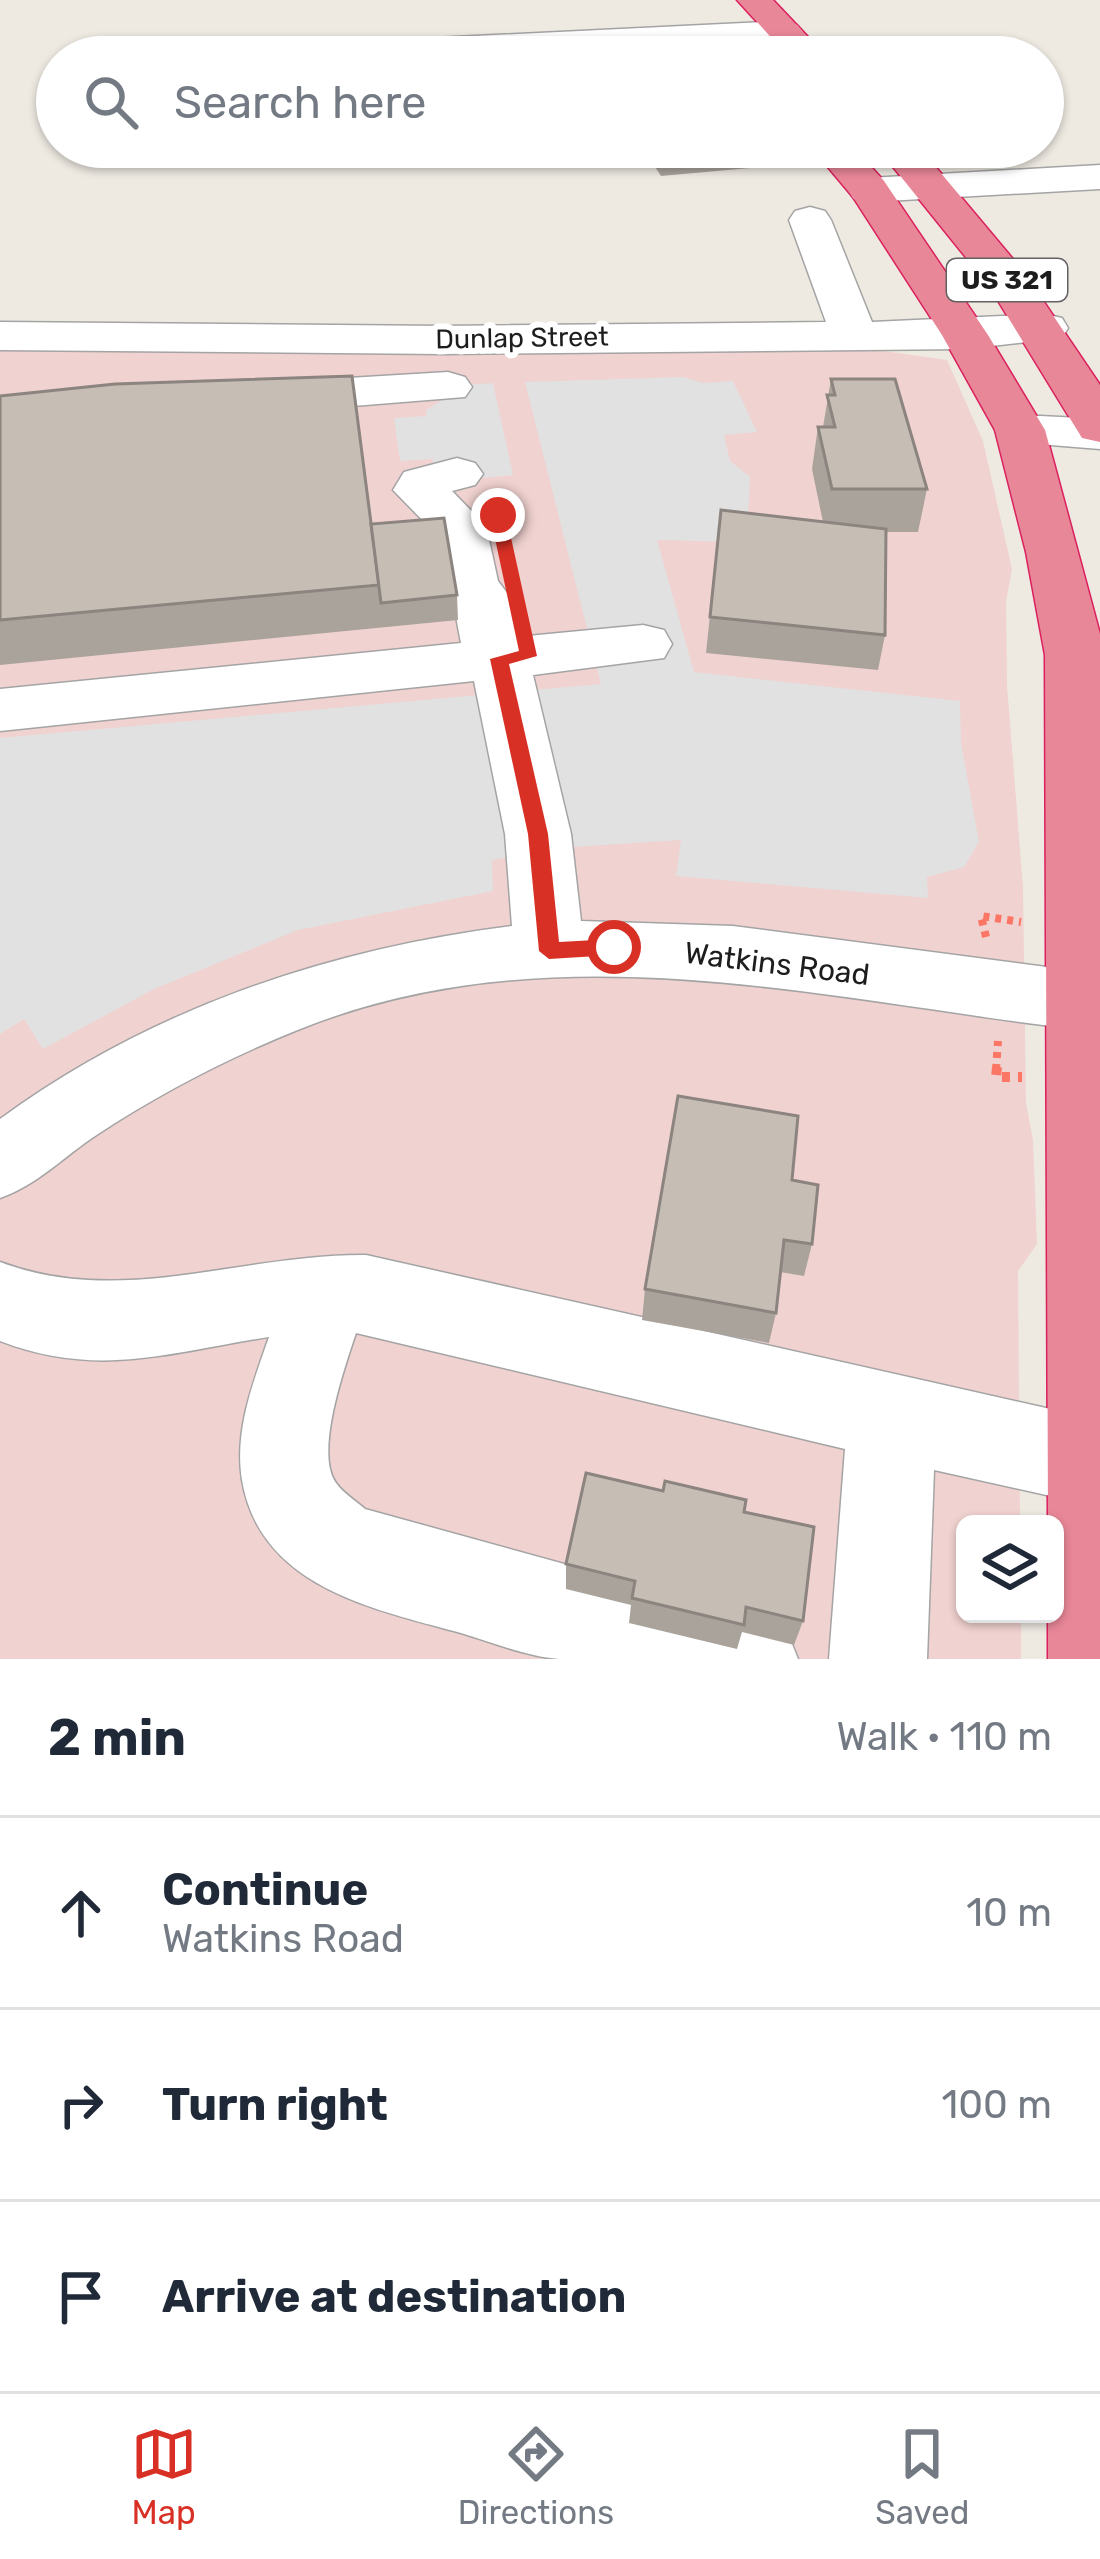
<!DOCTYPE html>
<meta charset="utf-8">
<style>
body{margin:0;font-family:Rubik,sans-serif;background:#f2f2f3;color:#1f2937}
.controls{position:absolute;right:36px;bottom:36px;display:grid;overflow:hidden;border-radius:18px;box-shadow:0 3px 9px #0004}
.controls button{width:108px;height:108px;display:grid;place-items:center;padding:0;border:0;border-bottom:3px solid #e0e1e3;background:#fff;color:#1f2937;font:60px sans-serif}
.stop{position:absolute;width:36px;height:36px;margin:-27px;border:9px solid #d93025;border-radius:50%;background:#fff}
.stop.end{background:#d93025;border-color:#fff;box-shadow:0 3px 12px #0008}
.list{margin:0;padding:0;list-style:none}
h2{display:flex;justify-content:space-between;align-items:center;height:156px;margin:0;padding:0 48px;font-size:51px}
h2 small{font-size:39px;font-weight:400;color:#747a83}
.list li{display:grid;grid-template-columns:78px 1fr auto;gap:36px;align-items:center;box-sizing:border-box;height:192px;padding:0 48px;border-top:3px solid #e0e1e3}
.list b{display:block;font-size:45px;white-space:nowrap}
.list p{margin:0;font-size:39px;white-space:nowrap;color:#747a83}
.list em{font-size:39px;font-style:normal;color:#747a83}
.icon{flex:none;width:66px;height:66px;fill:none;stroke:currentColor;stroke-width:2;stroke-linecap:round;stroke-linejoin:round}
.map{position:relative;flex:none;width:1100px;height:1659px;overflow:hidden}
.search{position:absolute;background:#fff;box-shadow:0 3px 9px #0004;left:36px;right:36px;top:36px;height:132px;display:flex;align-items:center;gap:30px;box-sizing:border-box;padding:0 42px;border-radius:66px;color:#747a83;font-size:45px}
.sheet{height:732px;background:#fff}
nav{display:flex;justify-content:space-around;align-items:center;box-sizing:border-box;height:168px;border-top:3px solid #e0e1e3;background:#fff;font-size:33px;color:#747a83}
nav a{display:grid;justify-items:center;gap:6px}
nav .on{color:#d93025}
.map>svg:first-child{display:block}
.commercial{fill:#f0d2d0}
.parking{fill:#e1e1e1}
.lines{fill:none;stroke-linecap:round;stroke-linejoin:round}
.minor-casing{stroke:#a4a4a4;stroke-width:3}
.highway-casing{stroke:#db205e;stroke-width:3}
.path-far1{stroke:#fc7665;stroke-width:8;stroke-dasharray:6 6;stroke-linecap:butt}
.path{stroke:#fc7665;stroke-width:10;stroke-dasharray:8 8;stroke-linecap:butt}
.minor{fill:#fff;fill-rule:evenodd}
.highway{fill:#e88798;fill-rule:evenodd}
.wall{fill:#aaa39c}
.shaded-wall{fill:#8b847f}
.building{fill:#c6bdb5;stroke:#8b847f;stroke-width:3}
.route{fill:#d93025}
.labels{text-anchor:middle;stroke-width:12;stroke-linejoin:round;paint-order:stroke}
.shield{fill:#fff;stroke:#616161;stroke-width:3}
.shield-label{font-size:27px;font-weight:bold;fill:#1d1d1d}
.far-street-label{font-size:27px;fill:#1d1d1d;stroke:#fff}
.street-label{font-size:30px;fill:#1d1d1d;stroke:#fff}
</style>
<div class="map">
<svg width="1100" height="1659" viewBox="0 0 1100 1659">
<rect width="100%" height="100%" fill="#eeeae2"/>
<path class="commercial" d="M0,347l863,1 84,12 36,81 29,128 -6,33 1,83 16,202 3,216 7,37 4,104 -19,27 2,253h-55v90h56v45h-1021z"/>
<g class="parking">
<path d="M684,377l19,6 30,-2 24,51 -33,3 6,26 20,16 -3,65 -90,-2 37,132 266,29 1,42 18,99 -15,25 -37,10 1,21 -252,-22 5,-36 -109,7 -80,13 1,31 -195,39 -144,59 -111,60 -19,-30 -24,15v-296l601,-54 -76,-302z"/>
<path d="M493,383l20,92 -31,3 -48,-13 -2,-6 -32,2 -6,-43 32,-2v-6l40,-25z"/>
</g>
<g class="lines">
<g class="minor-casing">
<g id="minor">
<path d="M785,21l12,4 6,7 -6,7 -307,18 -199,-2 5,-8 13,-3z"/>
<path d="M1100,165v24l-231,13 -15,-3 -6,-9 6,-9 15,-3z"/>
<path d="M810,207l15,4 6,9 41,102 173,-8 17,4 6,10 -6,10 -97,11 -522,5 -443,-4v-28l443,4 383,-4 -37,-102 6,-9z"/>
<path d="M448,372l17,5 7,10 -7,10 -199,16 -17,-5 -8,-10 8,-10 17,-5z"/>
<path d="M1020,415l80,4v30l-98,-8 -7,-11 7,-11z"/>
<path d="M457,458l18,5 8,11 -8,11 -23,6 34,35 12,55 12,16 7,40 126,-12 21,5 8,14 -8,14 -131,17 38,159 10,87 152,5 367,48v58c-266,-29 -540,-107 -800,-3 -72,29 -138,63 -202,105 -34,22 -59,50 -98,64v-79c150,-110 328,-170 512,-193l-7,-92 -31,-153 -474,50v-42l461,-46 -8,-42 -10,-15 -10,-55 -40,-41 11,-18z"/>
<path d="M366,1255l729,164 5,2v86l-166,-37 -7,189h-98l16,-210 -489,-116c-11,33 -42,120 -20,150 7,10 20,18 29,26l330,91 54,10 35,14 14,35c-79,0 -161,0 -239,0 -32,-2 -67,-17 -98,-26 -88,-24 -201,-46 -219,-153 -8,-49 11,-97 27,-143 -98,15 -171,42 -269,4v-79c123,46 239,-8 366,-7z"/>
</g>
</g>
<g class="highway-casing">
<g id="highway">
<path d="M737,0h36l54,57h-38z"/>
<path d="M811,147h42l31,34 104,154 57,95 55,204v1025h-52v-45h7v-90h-7l-3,-869 -19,-103 -31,-122 -53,-95 -89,-138z"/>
<path d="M877,147h42l104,124 77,114v57l-18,-4 -93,-152z"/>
</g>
</g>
<g class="path-far1">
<path d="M986,937l-5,-21 40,6"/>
<path d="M996,1070l2,-29"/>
</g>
<path class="path" d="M997,1067l-1,10h26"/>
<use href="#minor" class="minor"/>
<use href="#highway" class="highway"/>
</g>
<g class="wall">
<path d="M642,147h157l-1,6 -37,5v9l-100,9z"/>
<path d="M831,379l96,110 -9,43h-32l-1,103 -7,35 -172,-17 15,-143 102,12 -11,-53 6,-42h5z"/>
<path d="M0,396l371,128 86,71 1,25 -458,45z"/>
<path d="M792,1180l20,64 -8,32 -24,-4 -4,41 -7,30 -127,-23 3,-31z"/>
<path d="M744,1512l59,109 -9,24 -52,-13 -5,17 -108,-26 2,-18 -65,-16v-25z"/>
</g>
<path class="shaded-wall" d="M763,147h36l-1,6 -37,5z"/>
<g class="building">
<path d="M352,376l27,209 -379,35v-224l115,-12z"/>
<path d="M831,379h64l32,110h-95l-14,-62h17l-8,-32h8z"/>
<path d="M721,510l165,19 -1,106 -175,-18z"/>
<path d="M444,518l13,77 -76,8 -10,-79z"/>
<path d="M678,1096l120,20 -6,64 26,5 -6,59 -28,-4 -8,73 -131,-24z"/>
<path d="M586,1473l77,18 2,-10 81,19 -2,12 70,15 -11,94 -57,-14 -2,18 -112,-27 3,-17 -69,-17z"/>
</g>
<path class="route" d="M498,510l8,5 31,141 -28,8 39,170 11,108 55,-3 11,8 -11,8 -65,4 -10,-8 -11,-117 -38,-175 29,-8 -29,-136z"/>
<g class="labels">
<rect class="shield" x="947" y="259" width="120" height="42" rx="9"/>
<g class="shield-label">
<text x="1007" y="289">US 321</text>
</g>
<g class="far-street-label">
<text transform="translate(522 338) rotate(-1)" y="9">Dunlap Street</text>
</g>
<g class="street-label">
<text transform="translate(777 964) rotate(7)" y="10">Watkins Road</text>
</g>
</g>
</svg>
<div class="controls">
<button><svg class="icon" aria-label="layers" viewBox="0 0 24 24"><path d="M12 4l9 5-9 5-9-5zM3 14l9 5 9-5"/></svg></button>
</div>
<div class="stop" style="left:614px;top:947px"></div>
<div class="stop end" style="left:498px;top:515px"></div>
<div class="search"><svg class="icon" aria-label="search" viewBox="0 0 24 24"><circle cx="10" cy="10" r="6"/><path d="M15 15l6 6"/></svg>Search here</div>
</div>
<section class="sheet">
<h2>2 min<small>Walk · 110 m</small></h2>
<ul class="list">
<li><svg class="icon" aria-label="ahead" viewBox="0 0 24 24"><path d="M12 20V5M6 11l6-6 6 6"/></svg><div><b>Continue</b><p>Watkins Road</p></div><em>10 m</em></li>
<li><svg class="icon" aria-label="right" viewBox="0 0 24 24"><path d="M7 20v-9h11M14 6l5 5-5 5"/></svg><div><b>Turn right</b></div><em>100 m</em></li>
<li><svg class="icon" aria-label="arrive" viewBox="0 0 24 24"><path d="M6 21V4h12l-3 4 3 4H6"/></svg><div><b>Arrive at destination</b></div></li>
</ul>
</section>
<nav>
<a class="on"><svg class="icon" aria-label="map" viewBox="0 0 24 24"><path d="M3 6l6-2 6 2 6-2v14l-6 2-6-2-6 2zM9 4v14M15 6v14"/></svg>Map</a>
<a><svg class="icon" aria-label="directions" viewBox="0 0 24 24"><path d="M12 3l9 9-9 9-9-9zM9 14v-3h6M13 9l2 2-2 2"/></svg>Directions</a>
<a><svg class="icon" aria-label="saved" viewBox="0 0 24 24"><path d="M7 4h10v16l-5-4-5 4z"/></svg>Saved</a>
</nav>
